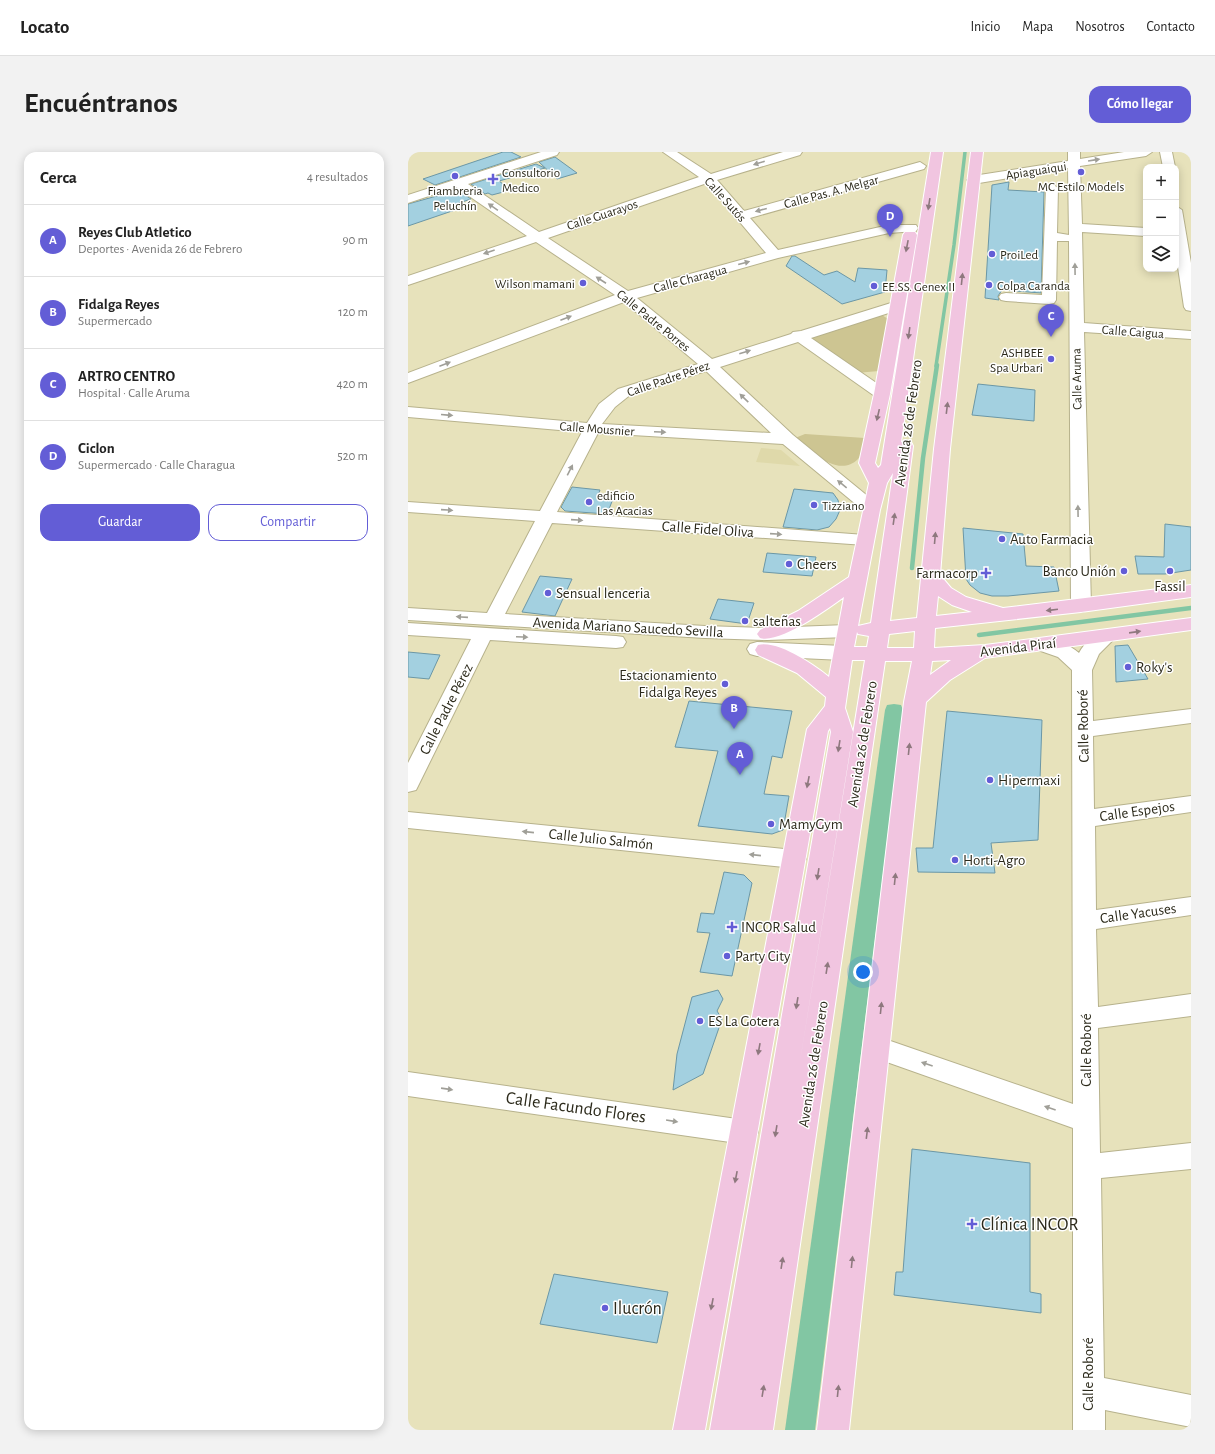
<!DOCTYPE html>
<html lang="es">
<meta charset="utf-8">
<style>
body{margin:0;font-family:"Alegreya Sans",sans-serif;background:#f2f2f2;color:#222}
.controls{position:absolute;right:12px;top:12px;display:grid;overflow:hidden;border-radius:8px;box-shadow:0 2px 10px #0003}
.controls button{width:36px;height:36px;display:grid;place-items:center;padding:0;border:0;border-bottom:1px solid #e0e0e0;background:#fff;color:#222;font:20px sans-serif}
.you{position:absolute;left:455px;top:820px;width:14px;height:14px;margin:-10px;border:3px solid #fff;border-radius:50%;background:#1a73e8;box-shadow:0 0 0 6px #1a73e833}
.badge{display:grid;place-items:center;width:26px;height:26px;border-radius:50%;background:#635dd6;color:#fff;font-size:13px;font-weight:700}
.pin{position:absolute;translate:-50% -33px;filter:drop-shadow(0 1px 2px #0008)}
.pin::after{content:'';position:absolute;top:21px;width:14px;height:12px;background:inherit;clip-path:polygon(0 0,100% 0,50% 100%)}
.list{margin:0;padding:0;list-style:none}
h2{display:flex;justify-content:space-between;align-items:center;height:52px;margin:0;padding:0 16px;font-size:17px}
h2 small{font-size:13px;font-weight:400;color:#767676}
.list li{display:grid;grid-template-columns:26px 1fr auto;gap:12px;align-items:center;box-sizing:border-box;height:72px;padding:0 16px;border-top:1px solid #e0e0e0}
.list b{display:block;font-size:15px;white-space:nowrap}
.list p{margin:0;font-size:13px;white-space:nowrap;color:#767676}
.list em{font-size:13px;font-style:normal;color:#767676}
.actions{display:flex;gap:8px;padding:12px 16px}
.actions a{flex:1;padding:9px 0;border:1px solid #635dd6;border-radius:12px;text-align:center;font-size:14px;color:#635dd6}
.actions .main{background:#635dd6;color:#fff}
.icon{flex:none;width:22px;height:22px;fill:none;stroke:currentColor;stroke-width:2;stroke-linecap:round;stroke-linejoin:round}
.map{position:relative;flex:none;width:783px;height:1278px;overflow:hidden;border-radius:12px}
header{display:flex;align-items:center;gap:24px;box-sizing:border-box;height:56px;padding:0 20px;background:#fff;border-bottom:1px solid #e0e0e0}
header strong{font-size:19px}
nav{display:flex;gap:22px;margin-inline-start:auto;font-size:14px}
.intro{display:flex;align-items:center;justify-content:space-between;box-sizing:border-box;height:96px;padding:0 24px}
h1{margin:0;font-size:28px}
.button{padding:10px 18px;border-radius:12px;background:#635dd6;color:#fff;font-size:14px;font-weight:700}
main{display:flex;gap:24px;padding:0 24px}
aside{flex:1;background:#fff;border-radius:12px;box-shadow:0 2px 10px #0003}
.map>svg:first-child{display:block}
.built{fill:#dfd9aa}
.green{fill:#cdc592}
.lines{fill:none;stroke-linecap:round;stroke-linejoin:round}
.stream-far1{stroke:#82c6a3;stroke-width:3.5}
.stream{stroke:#82c6a3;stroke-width:4.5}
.canal{fill:#82c6a3;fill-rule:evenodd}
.building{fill:#a3d0e0;stroke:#6b97a6}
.minor-casing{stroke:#b7b28c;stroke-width:2}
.major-casing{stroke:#fff;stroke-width:2}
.minor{fill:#fff;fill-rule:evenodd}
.major{fill:#f1c5e0;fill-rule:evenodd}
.oneway{fill:#a09f98}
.oneway2{fill:#8e787e}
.poi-dot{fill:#635dd6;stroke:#fff;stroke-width:1.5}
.labels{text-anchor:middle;stroke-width:3;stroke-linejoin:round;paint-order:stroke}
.far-street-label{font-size:13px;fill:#2c2a1b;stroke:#fff}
.far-poi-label{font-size:13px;fill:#2c2a1b;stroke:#fff;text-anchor:start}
.street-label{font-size:15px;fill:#2c2a1b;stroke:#fff}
.poi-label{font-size:15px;fill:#2c2a1b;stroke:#fff;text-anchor:start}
.near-street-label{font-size:18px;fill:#2c2a1b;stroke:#fff}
.near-poi-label{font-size:18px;fill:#2c2a1b;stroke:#fff;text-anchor:start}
</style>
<header>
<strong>Locato</strong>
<nav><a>Inicio</a><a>Mapa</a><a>Nosotros</a><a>Contacto</a></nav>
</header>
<div class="intro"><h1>Encuéntranos</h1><a class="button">Cómo llegar</a></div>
<main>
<aside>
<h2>Cerca<small>4 resultados</small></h2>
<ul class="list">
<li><span class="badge">A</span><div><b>Reyes Club Atletico</b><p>Deportes · Avenida 26 de Febrero</p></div><em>90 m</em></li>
<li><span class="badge">B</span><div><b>Fidalga Reyes</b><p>Supermercado</p></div><em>120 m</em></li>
<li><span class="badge">C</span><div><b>ARTRO CENTRO</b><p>Hospital · Calle Aruma</p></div><em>420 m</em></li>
<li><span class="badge">D</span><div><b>Ciclon</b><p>Supermercado · Calle Charagua</p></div><em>520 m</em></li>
</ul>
<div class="actions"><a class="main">Guardar</a><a>Compartir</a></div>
</aside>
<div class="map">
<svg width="783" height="1278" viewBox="0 0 783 1278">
<rect width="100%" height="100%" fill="#e7e2bb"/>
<path class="built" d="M353,296l20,2 19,16 -44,-4z"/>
<g class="green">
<path d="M474,163l6,4 -9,52 -23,2 -51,-36z"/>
<path d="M397,282l60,4c-2,6 -3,17 -7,21 -20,20 -48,-9 -63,-21z"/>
</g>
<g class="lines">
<path class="stream-far1" d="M528,214l18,-121 11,-93"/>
<g class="stream">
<path d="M504,416l11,-110 14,-93"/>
<path d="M571,483l212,-27"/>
</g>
<path class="canal" d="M486,552l7,1 2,5 -88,720h-30l100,-720 2,-5z"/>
</g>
<g class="building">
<path d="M95,0h8l10,5 -86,28 -12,-6z"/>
<path d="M147,5l22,16 -20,6 -18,-17z"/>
<path d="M128,12l9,4 -46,13 12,9 -19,5 -4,-2 -3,1 -14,-10z"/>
<path d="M601,30l-1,8 36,2 -3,101 -39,-3 -4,6 1,4 -14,-2 7,-113z"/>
<path d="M48,37l15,10 -21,7 5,4 -47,16v-22l43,-12 -2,-1z"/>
<path d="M384,104h3l29,19 13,-4 18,11 3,-14 29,2 -2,22 -43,12 -56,-38z"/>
<path d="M570,232l57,6 -1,31 -62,-6z"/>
<path d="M164,335l28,3 -3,8 16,1 -6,15 -42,-3 -4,-4z"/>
<path d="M386,337l39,4 5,7 2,10 -4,9 -7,8 -12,3 -34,-3z"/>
<path d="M757,372l26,3v43l-26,4h-27l-3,-18 29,1z"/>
<path d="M555,376l60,6 3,32 28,1 5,24 -51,5h-16l-12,-3 -10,-8 -4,-6z"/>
<path d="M359,401l49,4 -4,19 -49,-4z"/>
<path d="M132,424l32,3 -17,37 -33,-4z"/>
<path d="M310,447l36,4 -7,21 -37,-5z"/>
<path d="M720,493l20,34 -32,3 -1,-36z"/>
<path d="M0,500l32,3 -11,24 -21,-2z"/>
<path d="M281,549l103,10 -10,47 -10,-2 -8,38 25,2 -6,34 -11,4 -74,-8 20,-75 -43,-4z"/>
<path d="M539,559l95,9 -4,120 -47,3 4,30 -77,-1 -2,-24h17z"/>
<path d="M316,720l20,3 8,8 -20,93 -32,-4 10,-39 -13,-1 4,-19 13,1z"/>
<path d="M310,838l5,9 -6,12 5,8 -19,55 -30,16 4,-36 15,-57z"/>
<path d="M504,997l118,14v129l11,2v19l-147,-18 2,-23h7z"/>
<path d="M146,1122l114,18 -11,51 -117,-19z"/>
</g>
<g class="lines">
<g class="minor-casing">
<g id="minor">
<path d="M133,0h18l-2,3 -89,29 71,48 160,-55 -36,-25h14l34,22 72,-22h19l-2,3 -83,25 27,31 176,-49 6,4 -2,3 -174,49 28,32 111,-25h27l2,3 -2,3 -27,2 -111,25 -141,40 75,61 79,-25 2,-2 8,-1 90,-28h10l2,3 -2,3 -90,29 77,53 2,3 -2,3h-12l-78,-55 -78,25 73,68 77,63 10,12 -3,4c-10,2 -13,-1 -19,-8l-75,-62 -185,-11 -41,79 308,23 6,1 3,4 -3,4 -6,1 -313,-22 -47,91 200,12 62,2 80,-3 7,2 3,4 -3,4 -7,2 -80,3 -62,-2 -297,-18v-12l79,5 48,-92 -127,-9v-10l132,9 42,-79 -174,-15v-10l179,16 12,-19 19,-15 80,-25 -74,-62 -216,81v-10l207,-78 -79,-53 -128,43v-9l119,-40 -71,-49 -48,16v-8zM299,31l59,70 -138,38 -80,-53zM298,219l65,62 -169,-9 13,-17 15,-12z"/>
<path d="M660,0h12v7l44,-7h28l-6,4 -66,10 2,58 64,4v8l-64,-4 2,91 107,8v8l-107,-7 7,274 -3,4 -7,2 -7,-2 -3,-4 -2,-365h-12l-1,59 -2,3 -5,1 -43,-3 -5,-1 -2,-3 2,-3 5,-1 36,2 4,-107 6,-4 6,4 -1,45 12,2 -1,-67 -95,16 -6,-4 6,-4 95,-15z"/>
<path d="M752,0h12l3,15h-12z"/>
<path d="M768,54l6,4 9,53v48l-5,-1 -2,-3 -8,-53z"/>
<path d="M0,471l208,13 7,1 3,5 -3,5 -7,1 -126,-8 -71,144 -3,6 -8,2v-29l63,-124 -63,-4z"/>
<path d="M699,478l7,1 3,5 -18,18 -7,16 1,51 98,-12v14l-98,13 1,73 97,-13v16l-96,14 1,84 95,-13v18l-95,14 2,78 93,-13v22l-93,12 2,125 91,-10v26l-90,9 3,200 87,17v32l-86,-17v20h-32v-302l-206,-73 -4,-8 4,-8 9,-3 197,68 -1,-434 -14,-13 -23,-8 -3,-5 3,-5c14,-3 33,5 44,14 5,-10 17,-20 28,-23z"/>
<path d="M349,490l86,4 7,2 3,5 -3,5 -7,2 -86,-4 -7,-2 -3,-5 3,-5z"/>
<path d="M0,660l386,38 8,3 4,6 -4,6 -8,3 -386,-40z"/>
<path d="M0,920l336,48 10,3 4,9 -4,9 -10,3 -336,-48z"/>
</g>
</g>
<g class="major-casing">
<path id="major" d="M523,0h12l-42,290h10l2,4 -23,175 27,-3 17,-169 37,-297h12l-33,297 -10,126 11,13 15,9 37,11 188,-23v12l-110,15 -146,16 -1,20 51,-3 206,-27v12l-206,28 -35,22 -24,22 -77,728h-32l87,-728 8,-41h-27l-112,769h-63l121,-698 -1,-4 -2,3 -123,699h-32l134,-701 18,-23 1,-9 -29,-24 -39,-18 -3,-5 3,-5c20,-5 56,20 71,32l15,-80c-17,12 -64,47 -84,41l-3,-4 3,-4 38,-19 51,-34 20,-94 -10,-20 15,-69 29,-159 2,-3h10l2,3 -27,159 -15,69 3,5 3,-3zM485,321l-22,150 -13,3 22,-116 7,-27zM530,444l14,9 20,7 -36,4zM507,479l-1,17h-27l2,-14zM449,480l1,2 11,2 -2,11h-13zM444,508h13l-68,420 56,-348 -8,-24zM543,508l-21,15 2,-14z"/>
</g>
<use href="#minor" class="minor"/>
<use href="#major" class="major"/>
</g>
<defs><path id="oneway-solid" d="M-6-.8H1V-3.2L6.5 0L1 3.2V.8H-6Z"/></defs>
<g class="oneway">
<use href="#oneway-solid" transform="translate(686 8) rotate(-9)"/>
<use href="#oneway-solid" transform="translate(351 11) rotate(163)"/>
<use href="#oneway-solid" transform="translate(85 55) rotate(-145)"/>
<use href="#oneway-solid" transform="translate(353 58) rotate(165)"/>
<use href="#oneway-solid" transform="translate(81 100) rotate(161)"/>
<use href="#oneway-solid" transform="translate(336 111) rotate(-15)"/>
<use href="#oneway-solid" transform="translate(667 117) rotate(-91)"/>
<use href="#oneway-solid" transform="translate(193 128) rotate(-147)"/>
<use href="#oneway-solid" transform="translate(158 166) rotate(-21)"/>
<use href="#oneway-solid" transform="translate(337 200) rotate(-18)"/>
<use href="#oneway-solid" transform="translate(37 212) rotate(-21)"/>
<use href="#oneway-solid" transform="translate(336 246) rotate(-136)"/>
<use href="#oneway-solid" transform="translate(39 263) rotate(5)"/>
<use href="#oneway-solid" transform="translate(252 280) rotate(3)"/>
<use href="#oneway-solid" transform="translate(162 318) rotate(-63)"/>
<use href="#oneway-solid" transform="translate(434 332) rotate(-141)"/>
<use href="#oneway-solid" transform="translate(39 358) rotate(4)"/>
<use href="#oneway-solid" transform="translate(670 359) rotate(-91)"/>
<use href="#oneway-solid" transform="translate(169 368) rotate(4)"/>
<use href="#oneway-solid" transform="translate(368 382) rotate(4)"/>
<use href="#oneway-solid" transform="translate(54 465) rotate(-176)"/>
<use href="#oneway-solid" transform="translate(114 485) rotate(3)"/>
<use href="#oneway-solid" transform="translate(120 680) rotate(-174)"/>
<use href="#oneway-solid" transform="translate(347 703) rotate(-174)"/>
<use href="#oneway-solid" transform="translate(519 912) rotate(-161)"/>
<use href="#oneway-solid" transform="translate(39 937) rotate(8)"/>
<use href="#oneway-solid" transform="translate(642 956) rotate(-161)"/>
<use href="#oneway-solid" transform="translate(264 969) rotate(9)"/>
</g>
<g class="oneway2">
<use href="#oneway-solid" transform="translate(521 52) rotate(99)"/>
<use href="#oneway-solid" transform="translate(499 94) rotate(101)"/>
<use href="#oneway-solid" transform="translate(554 127) rotate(-84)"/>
<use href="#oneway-solid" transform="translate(501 181) rotate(98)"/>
<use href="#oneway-solid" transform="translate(539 256) rotate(-83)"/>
<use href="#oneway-solid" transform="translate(470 263) rotate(103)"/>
<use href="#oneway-solid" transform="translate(486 367) rotate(-82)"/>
<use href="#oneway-solid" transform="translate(527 386) rotate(-85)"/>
<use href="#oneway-solid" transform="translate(644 458) rotate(173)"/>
<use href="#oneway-solid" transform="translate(727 480) rotate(-8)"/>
<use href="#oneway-solid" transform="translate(431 594) rotate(99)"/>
<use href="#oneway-solid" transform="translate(501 597) rotate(-84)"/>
<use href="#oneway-solid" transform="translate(400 630) rotate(101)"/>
<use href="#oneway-solid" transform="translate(410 722) rotate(99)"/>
<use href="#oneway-solid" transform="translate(487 727) rotate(-84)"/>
<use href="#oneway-solid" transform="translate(419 816) rotate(-81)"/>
<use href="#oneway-solid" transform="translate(389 851) rotate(99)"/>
<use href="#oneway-solid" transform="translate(473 856) rotate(-84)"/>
<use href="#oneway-solid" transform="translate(351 897) rotate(100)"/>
<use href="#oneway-solid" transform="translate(368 979) rotate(99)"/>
<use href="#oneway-solid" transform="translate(459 981) rotate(-83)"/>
<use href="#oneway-solid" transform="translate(328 1025) rotate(101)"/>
<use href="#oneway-solid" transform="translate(444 1110) rotate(-84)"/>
<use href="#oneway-solid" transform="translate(374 1111) rotate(-81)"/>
<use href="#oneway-solid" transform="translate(304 1152) rotate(101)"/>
<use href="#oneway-solid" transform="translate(355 1239) rotate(-81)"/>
<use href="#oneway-solid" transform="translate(430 1239) rotate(-84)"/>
</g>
<g class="poi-dot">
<circle cx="673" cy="20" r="4"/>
<circle cx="47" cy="24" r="4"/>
<path d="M83 21h4v4h4v4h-4v4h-4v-4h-4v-4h4z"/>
<circle cx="584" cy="102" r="4"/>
<circle cx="175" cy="131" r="4"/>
<circle cx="581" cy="133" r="4"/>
<circle cx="466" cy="134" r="4"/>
<circle cx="643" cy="207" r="4"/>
<circle cx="181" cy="350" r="4"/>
<circle cx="406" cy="353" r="4"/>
<circle cx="594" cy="387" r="4"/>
<circle cx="381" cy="412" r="4"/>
<circle cx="716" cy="419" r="4"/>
<circle cx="762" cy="419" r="4"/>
<path d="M576 415h4v4h4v4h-4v4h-4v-4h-4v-4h4z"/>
<circle cx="140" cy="441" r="4"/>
<circle cx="337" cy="469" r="4"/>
<circle cx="720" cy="515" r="4"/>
<circle cx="317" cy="532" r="4"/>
<circle cx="582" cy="628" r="4"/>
<circle cx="363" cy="672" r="4"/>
<circle cx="547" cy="708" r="4"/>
<path d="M322 769h4v4h4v4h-4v4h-4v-4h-4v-4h4z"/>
<circle cx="319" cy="804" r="4"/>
<circle cx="292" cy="869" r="4"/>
<path d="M562 1066h4v4h4v4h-4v4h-4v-4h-4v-4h4z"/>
<circle cx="197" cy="1156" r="4"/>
</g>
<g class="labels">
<g class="far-street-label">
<text transform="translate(628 18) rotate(-9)" y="5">Apiaguaiqui</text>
<text transform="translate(423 39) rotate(-15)" y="5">Calle Pas. A. Melgar</text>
<text transform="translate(318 47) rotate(48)" y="5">Calle Sutós</text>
<text transform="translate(194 62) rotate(-18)" y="5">Calle Guarayos</text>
<text transform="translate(282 126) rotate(-15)" y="5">Calle Charagua</text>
<text transform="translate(246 168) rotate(39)" y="5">Calle Padre Porres</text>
<text transform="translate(725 179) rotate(4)" y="5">Calle Caigua</text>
<text transform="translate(260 226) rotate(-19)" y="5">Calle Padre Pérez</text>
<text transform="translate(668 227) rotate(-91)" y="5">Calle Aruma</text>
<text transform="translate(189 276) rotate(4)" y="5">Calle Mousnier</text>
</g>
<g class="far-poi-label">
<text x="94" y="25">Consultorio<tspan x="94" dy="15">Medico</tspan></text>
<text x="673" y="39" text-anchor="middle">MC Estilo Models</text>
<text x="47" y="43" text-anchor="middle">Fiambreria<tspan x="47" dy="15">Peluchín</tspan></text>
<text x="592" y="107">ProiLed</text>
<text x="167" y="136" text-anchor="end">Wilson mamani</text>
<text x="589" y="138">Colpa Caranda</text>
<text x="474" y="139">EE.SS. Genex II</text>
<text x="635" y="205" text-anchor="end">ASHBEE<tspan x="635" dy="15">Spa Urbari</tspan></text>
<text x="189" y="348">edificio<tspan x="189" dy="15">Las Acacias</tspan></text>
<text x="414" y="358">Tizziano</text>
</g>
<g class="street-label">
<text transform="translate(500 271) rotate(-82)" y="5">Avenida 26 de Febrero</text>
<text transform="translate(300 377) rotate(4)" y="5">Calle Fidel Oliva</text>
<text transform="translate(220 475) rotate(3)" y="5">Avenida Mariano Saucedo Sevilla</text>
<text transform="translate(610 495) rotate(-7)" y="5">Avenida Piraí</text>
<text transform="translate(38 557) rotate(-63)" y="5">Calle Padre Pérez</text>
<text transform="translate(675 574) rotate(-91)" y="5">Calle Roboré</text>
<text transform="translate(454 592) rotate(-81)" y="5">Avenida 26 de Febrero</text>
<text transform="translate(729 659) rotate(-8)" y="5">Calle Espejos</text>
<text transform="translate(193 687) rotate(6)" y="5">Calle Julio Salmón</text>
<text transform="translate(730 761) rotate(-8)" y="5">Calle Yacuses</text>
<text transform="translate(678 898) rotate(-90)" y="5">Calle Roboré</text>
<text transform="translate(405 912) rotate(-81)" y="5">Avenida 26 de Febrero</text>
<text transform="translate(680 1222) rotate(-90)" y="5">Calle Roboré</text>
</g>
<g class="poi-label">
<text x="602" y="392">Auto Farmacia</text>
<text x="389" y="417">Cheers</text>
<text x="708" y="424" text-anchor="end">Banco Unión</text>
<text x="570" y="426" text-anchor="end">Farmacorp</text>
<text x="762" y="439" text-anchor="middle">Fassil</text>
<text x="148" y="446">Sensual lenceria</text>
<text x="345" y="474">salteñas</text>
<text x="728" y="520">Roky's</text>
<text x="309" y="528" text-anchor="end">Estacionamiento<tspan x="309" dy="17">Fidalga Reyes</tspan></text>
<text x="590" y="633">Hipermaxi</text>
<text x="371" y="677">MamyGym</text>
<text x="555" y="713">Horti-Agro</text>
<text x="333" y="780">INCOR Salud</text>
<text x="327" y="809">Party City</text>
<text x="300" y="874">ES La Gotera</text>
</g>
<g class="near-street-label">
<text transform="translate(168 955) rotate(8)" y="6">Calle Facundo Flores</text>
</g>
<g class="near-poi-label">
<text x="573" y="1078">Clínica INCOR</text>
<text x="205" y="1162">Ilucrón</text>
</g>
</g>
</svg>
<div class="controls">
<button>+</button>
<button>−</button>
<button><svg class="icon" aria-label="layers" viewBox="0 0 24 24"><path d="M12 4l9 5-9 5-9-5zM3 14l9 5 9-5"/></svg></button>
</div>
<div class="you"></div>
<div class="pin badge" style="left:332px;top:623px">A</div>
<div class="pin badge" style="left:326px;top:577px">B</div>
<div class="pin badge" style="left:643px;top:185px">C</div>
<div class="pin badge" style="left:482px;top:85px">D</div>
</div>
</main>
